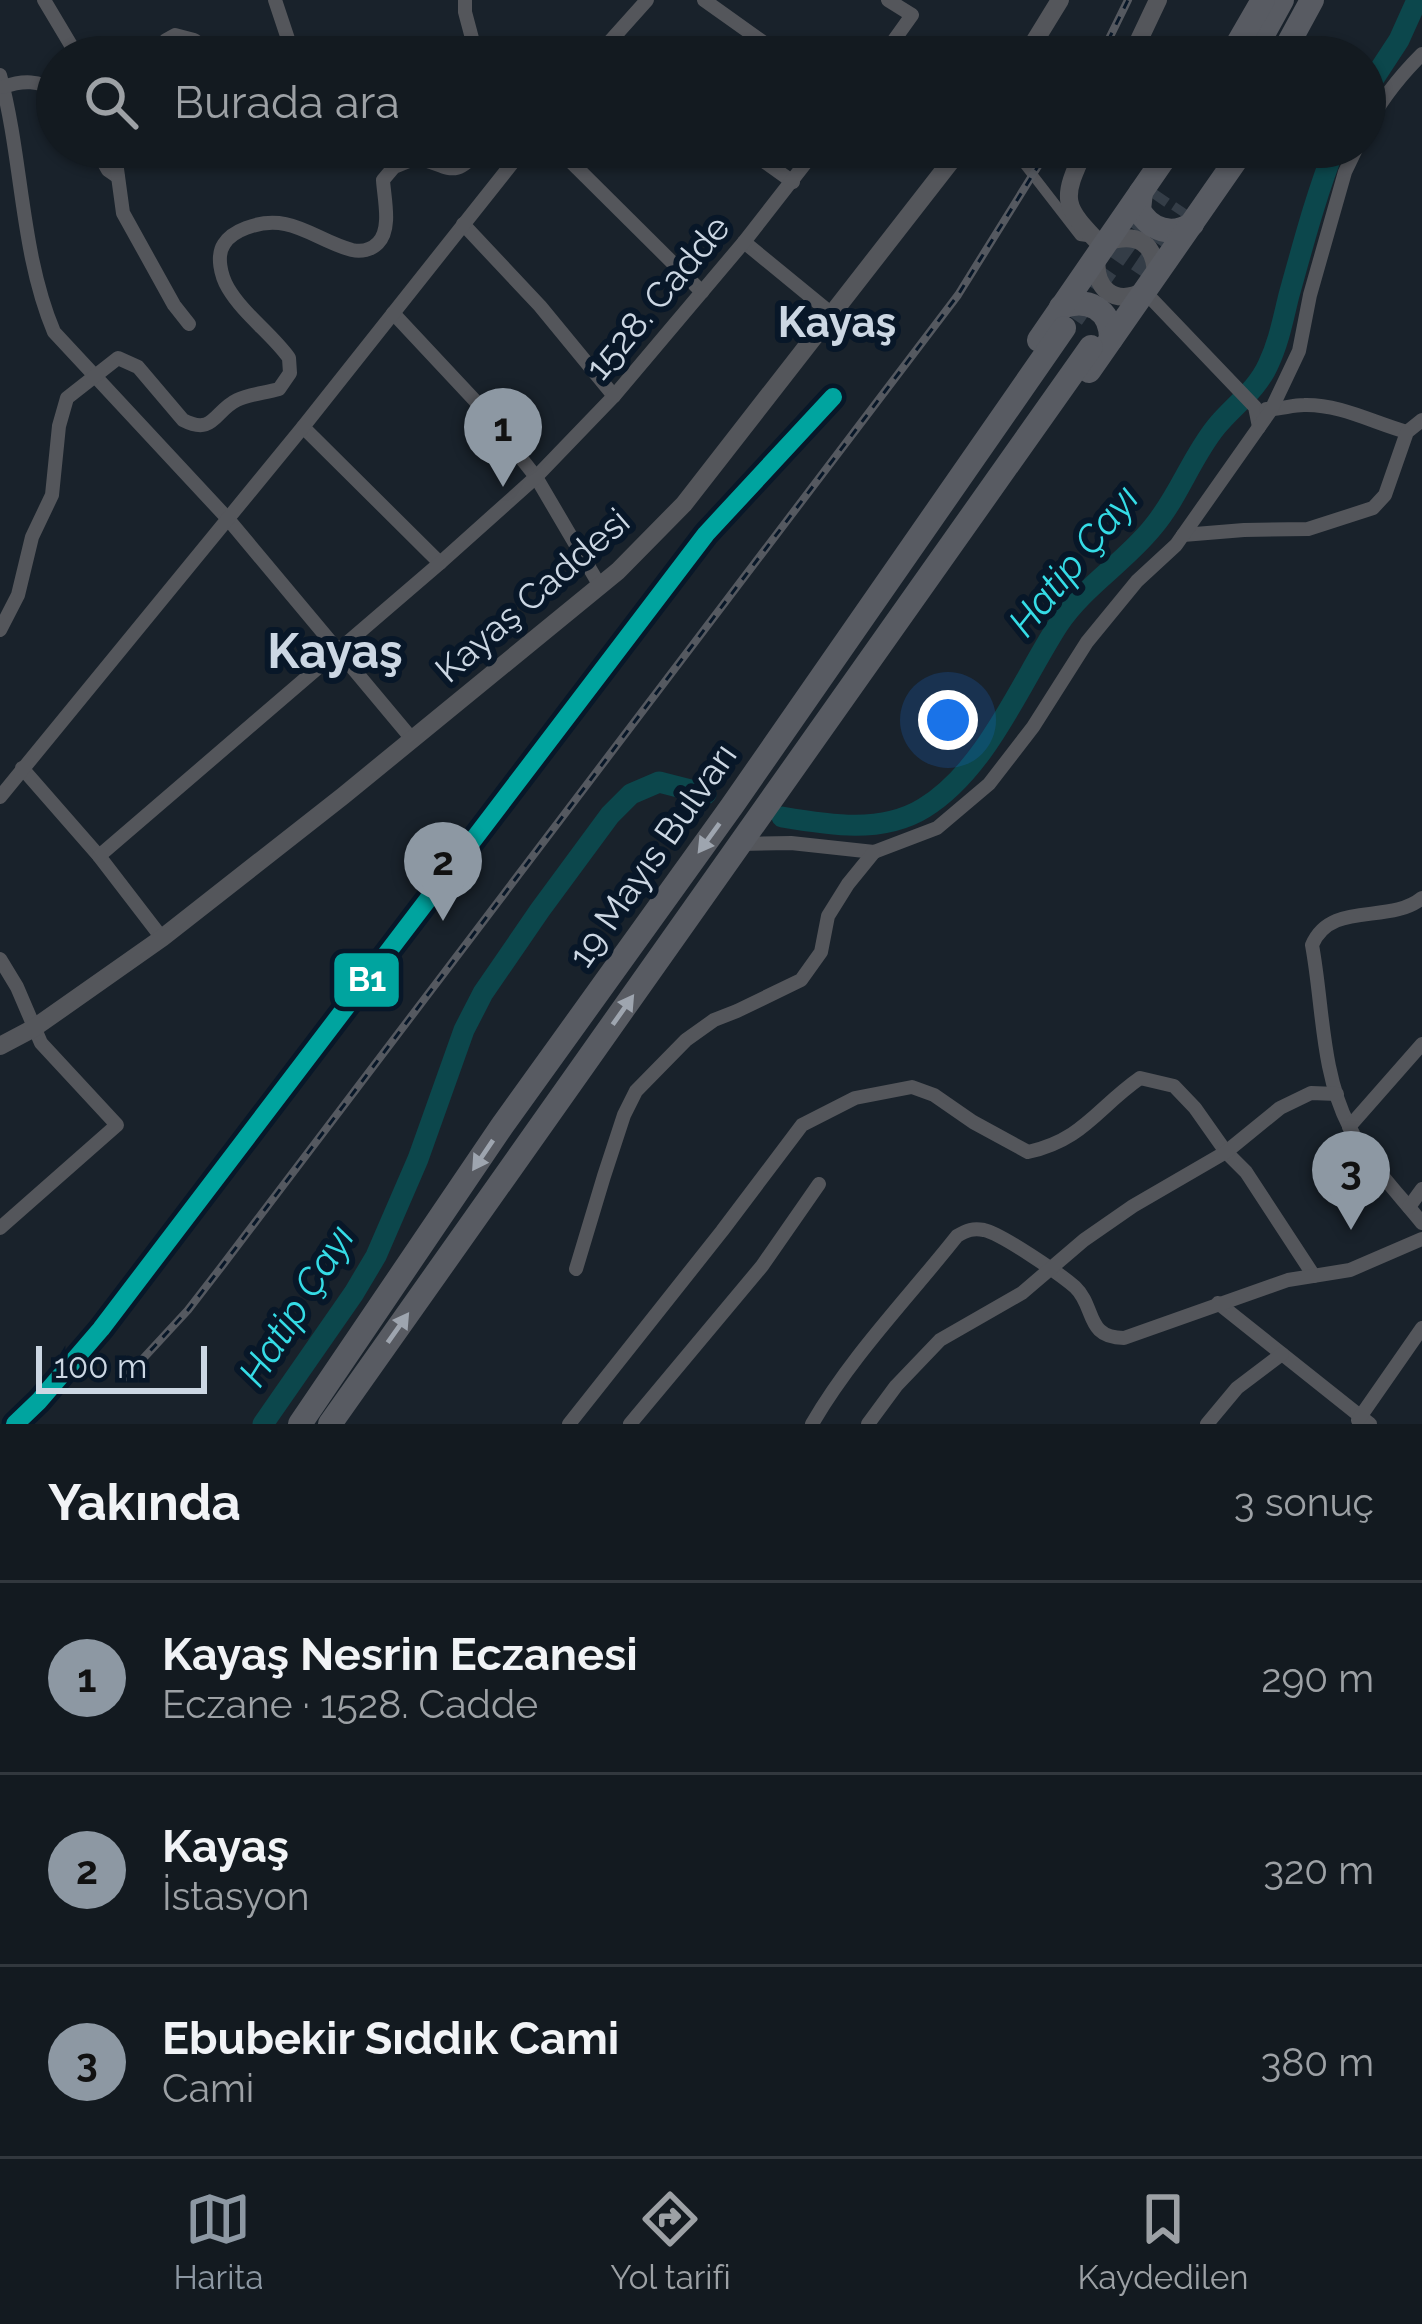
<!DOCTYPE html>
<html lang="tr">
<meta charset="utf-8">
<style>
body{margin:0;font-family:Raleway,sans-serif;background:#1c2329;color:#f1f3f6}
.scale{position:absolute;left:36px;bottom:30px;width:171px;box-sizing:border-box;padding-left:12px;border:6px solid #ccd7e3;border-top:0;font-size:33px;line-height:42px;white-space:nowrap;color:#ccd7e3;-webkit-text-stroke:9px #081728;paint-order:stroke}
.you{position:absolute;left:948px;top:720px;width:42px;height:42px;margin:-30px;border:9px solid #fff;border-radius:50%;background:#1a73e8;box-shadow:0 0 0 18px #1a73e833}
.badge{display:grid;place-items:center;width:78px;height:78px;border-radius:50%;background:#8d98a3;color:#111;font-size:39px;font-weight:700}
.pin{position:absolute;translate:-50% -99px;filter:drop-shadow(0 3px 6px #0008)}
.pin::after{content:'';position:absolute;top:63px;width:42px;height:36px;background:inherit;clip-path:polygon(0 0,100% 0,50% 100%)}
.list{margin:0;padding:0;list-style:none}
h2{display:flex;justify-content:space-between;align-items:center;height:156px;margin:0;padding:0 48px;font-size:51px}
h2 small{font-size:39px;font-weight:400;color:#9da1a5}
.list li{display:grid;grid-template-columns:78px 1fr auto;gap:36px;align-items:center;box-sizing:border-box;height:192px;padding:0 48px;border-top:3px solid #32383e}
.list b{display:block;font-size:45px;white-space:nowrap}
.list p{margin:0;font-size:39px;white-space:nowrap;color:#9da1a5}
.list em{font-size:39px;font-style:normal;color:#9da1a5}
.icon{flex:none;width:66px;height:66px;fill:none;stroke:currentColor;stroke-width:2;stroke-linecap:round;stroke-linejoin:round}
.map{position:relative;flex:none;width:1422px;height:1424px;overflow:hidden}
.search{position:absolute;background:#131a20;box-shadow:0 3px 9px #0004;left:36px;right:36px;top:36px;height:132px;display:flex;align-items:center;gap:30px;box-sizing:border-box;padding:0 42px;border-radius:66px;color:#9da1a5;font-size:45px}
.sheet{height:732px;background:#131a20}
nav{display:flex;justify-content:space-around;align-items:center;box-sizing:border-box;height:168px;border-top:3px solid #32383e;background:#131a20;font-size:33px;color:#9da1a5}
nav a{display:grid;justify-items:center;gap:6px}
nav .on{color:#8d98a3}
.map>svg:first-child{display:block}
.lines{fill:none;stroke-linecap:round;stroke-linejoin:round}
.river{stroke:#0c474c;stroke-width:21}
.trunk-tunnel{stroke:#343d47;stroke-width:24;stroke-dasharray:24 12;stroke-linecap:butt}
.pedestrian{stroke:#54565b;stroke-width:10}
.minor{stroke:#54565b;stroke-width:14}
.tertiary{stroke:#54565b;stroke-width:18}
.trunk{stroke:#585b62;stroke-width:24}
.rail-casing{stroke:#555960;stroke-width:8}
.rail{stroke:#081728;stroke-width:3;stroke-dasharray:9;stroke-linecap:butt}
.rail-1-casing{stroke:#081728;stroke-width:27}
.rail-1{stroke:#00a49f;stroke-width:18}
.oneway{fill:#9ea5af}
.labels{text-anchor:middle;stroke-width:12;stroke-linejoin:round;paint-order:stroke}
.street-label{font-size:36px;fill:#ccd7e3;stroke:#081728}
.water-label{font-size:39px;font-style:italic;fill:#35dce6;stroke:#081728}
.quarter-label{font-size:42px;font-weight:bold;fill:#ccd7e3;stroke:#081728}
.district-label{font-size:48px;font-weight:bold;fill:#ccd7e3;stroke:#081728}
.line-badge{stroke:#081728;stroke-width:4.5}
.badge-label{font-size:33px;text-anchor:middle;font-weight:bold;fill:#fff}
</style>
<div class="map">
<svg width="1422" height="1424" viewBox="0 0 1422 1424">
<rect width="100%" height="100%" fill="#19222b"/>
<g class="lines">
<g class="river">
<path d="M1365,92l34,-52 18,-40"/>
<path d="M782,817c47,8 100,17 142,-9 62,-38 96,-124 134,-183 26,-39 66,-62 95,-98 26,-31 38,-69 63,-100 17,-21 41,-37 52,-62 11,-23 15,-46 21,-70 14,-50 27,-100 46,-148"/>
<path d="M263,1424l91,-131 22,-37 42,-97 46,-129 19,-37 57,-83 70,-95 21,-21 28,-12 47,12"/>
</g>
<g class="trunk-tunnel">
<path d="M1141,276l45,-67"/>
<path d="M1072,318l88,-126"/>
</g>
<path class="pedestrian" d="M1011,147l69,89 14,2"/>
<g class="minor">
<path d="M44,0l34,57"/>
<path d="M275,0l19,57"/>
<path d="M465,0v12l12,45"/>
<path d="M704,0l80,57"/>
<path d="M165,57l1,-17 9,-5 19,5 24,17"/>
<path d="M596,57l51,-57"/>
<path d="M882,57l30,-42 -24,-15"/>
<path d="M0,75c23,85 20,176 54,257l174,187 184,220"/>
<path d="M3,87c20,-7 36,-7 54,5"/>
<path d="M1365,131c14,-29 34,-54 57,-77"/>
<path d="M95,147l13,23 10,7"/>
<path d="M114,147l9,66 51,92 15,19"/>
<path d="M556,147l146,145"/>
<path d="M744,147l49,35"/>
<path d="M926,147l23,17"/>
<path d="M463,224l77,82 74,90"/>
<path d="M744,242l89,73"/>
<path d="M1144,291l111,116 4,20"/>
<path d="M393,313l87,93 56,71 64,109"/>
<path d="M1266,409c13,1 25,-4 38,-4 36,-1 70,18 103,27"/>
<path d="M303,427l137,136"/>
<path d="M1183,535l61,-5 64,-1 65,-21 12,-13 22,-63 15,-12"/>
<path d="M0,630l18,-35 14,-58 20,-42 7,-69 8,-28 51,-40 20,9 45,53c31,16 31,-9 54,-20 13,-6 28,-7 42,-11l11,-16 -1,-15c-17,-24 -45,-43 -61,-70 -7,-12 -12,-32 -4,-44 5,-8 14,-13 22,-16 44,-17 68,12 106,22 9,2 19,0 26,-7 14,-14 6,-45 5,-63l11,-13 22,-9c33,6 36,25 66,-11"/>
<path d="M22,768l77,88 63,82"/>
<path d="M0,797l303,-370 222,-280"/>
<path d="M740,844l51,-1 83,9 63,-24 52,-44 44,-57 54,-85 50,-61 39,-36 95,-135 28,-59 11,-56 35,-123 12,-25"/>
<path d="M99,856l341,-293 96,-86 78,-81 130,-154 74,-95"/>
<path d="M1422,898c-33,27 -91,2 -110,47 11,59 9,127 37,181 18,36 48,66 73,97"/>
<path d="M0,959l17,28 24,56 76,82 -117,103"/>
<path d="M1349,1127l73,-83"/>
<path d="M1409,1207l13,-18"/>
<path d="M576,1269l28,-93 20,-61 12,-24 50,-51 28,-20 23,-9 64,-31 20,-28 7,-36 20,-32 26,-32"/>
<path d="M1218,1303l152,121"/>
<path d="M1358,1420l64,-92"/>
<path d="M569,1424l153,-193 80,-106 53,-27 57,-11 22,8 39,27 55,30c55,-12 69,-44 112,-74l34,8 21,22 31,44 20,20 68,104"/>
<path d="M630,1424l132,-158 57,-82"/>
<path d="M812,1424c40,-69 96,-126 145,-188 10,-6 16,-8 27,-6 18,4 76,44 91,57 21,20 10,51 49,51l164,-58 62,-10 72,-31"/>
<path d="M868,1424l28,-38 44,-46 82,-47 62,-53 49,-34 93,-54 54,-44 31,-15 26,1"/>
<path d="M1207,1424l30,-36 45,-34"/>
</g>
<g class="tertiary">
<path d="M1025,57l35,-57"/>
<path d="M1131,57l27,-57"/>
<path d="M1086,147c-26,54 -24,58 17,100"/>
<path d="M1106,242c31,-10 49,0 50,33"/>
<path d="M1097,256c-4,32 17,51 47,35"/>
<path d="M0,1046l34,-18 128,-90 181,-142 275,-225 66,-67 278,-357"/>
</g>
<g class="trunk">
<path d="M1260,40l22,-40"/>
<path d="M1230,57l33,-57"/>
<path d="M1281,57l31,-57"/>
<path d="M1141,192l-2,18c11,20 33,27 53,14"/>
<path d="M1061,307c27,-10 50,2 50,32"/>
<path d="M1039,340l133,-193"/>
<path d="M1089,371l156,-224"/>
<path d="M300,1424l202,-298 230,-320 332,-478"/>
<path d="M330,1424l761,-1077"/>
</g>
<g class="rail-casing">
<g id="rail">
<path d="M1100,57l28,-57"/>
<path d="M126,1377l62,-67 34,-44 736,-971 92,-148"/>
</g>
</g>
<use href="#rail" class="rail"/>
<g class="rail-1-casing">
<path id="rail-1" d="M15,1424l24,-23 62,-72 605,-795 127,-137"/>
</g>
<use href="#rail-1" class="rail-1"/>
</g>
<defs><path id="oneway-solid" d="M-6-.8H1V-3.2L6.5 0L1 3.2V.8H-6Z" transform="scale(3)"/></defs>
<g class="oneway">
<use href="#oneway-solid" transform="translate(709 838) rotate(126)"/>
<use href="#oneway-solid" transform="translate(623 1010) rotate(-55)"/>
<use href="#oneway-solid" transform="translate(483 1155) rotate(124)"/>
<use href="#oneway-solid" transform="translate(398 1328) rotate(-55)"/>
</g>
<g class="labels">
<g class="street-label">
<text transform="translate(657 297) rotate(-50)" y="13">1528. Cadde</text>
<text transform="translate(532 595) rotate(-41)" y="13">Kayaş Caddesi</text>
<text transform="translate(652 855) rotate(-55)" y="13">19 Mayıs Bulvarı</text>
</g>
<g class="water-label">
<text transform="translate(1073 560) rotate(-51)" y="14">Hatip Çayı</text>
<text transform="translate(296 1305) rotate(-58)" y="14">Hatip Çayı</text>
</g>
<g class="quarter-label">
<text x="837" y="337">Kayaş</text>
</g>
<g class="district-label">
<text x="335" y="668">Kayaş</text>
</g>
</g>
<rect class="line-badge" x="332" y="951" width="69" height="58" rx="12" fill="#00a49f"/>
<g class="badge-label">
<text x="367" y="991">B1</text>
</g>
</svg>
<div class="scale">100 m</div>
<div class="you"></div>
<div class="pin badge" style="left:503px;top:487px">1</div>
<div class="pin badge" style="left:443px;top:921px">2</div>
<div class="pin badge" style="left:1351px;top:1230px">3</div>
<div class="search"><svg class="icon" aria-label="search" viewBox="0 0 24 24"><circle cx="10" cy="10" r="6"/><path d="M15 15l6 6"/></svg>Burada ara</div>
</div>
<section class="sheet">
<h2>Yakında<small>3 sonuç</small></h2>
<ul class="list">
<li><span class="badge">1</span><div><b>Kayaş Nesrin Eczanesi</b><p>Eczane · 1528. Cadde</p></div><em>290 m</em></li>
<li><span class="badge">2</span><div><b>Kayaş</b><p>İstasyon</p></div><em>320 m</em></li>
<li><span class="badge">3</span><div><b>Ebubekir Sıddık Cami</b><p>Cami</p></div><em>380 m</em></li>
</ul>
</section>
<nav>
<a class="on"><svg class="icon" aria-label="map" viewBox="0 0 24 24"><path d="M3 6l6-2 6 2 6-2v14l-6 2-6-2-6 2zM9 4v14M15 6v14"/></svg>Harita</a>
<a><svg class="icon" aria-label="directions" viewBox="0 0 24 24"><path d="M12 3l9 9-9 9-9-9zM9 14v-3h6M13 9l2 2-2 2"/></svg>Yol tarifi</a>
<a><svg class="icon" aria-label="saved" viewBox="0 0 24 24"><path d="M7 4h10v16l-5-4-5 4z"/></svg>Kaydedilen</a>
</nav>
